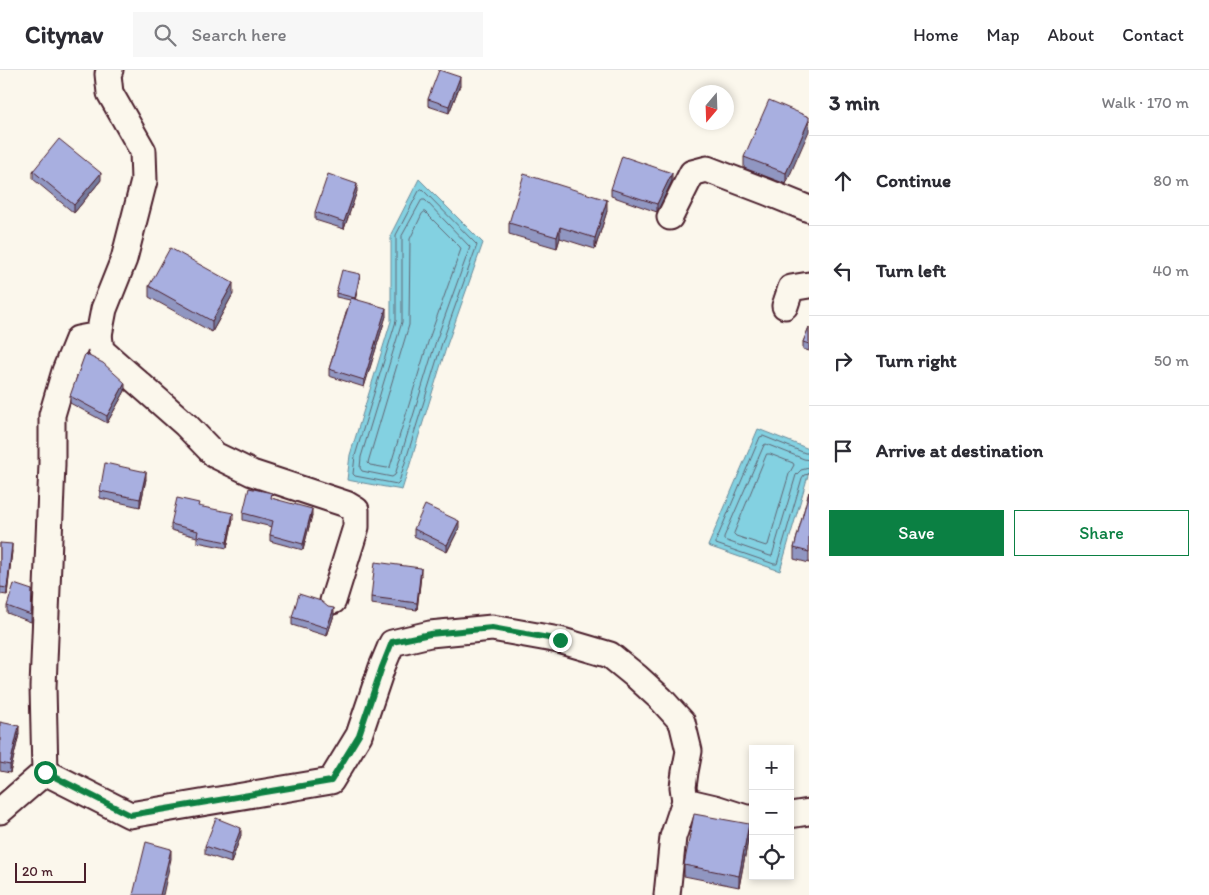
<!DOCTYPE html>
<meta charset="utf-8">
<style>
body{margin:0;font-family:Itim,sans-serif;background:#f7f7f7;color:#2b2b33}
.controls{position:absolute;right:15px;bottom:15px;display:grid;overflow:hidden;border-radius:0px;box-shadow:0 2px 8px #0003}
.controls button{width:45px;height:45px;display:grid;place-items:center;padding:0;border:0;border-bottom:1px solid #e1e1e2;background:#fff;color:#2b2b33;font:25px sans-serif}
.compass{position:absolute;left:689px;top:15px;width:45px;height:45px;border-radius:50%;background:#fff;box-shadow:0 2px 8px #0003;rotate:199deg}
.scale{position:absolute;left:15px;bottom:12px;width:71px;box-sizing:border-box;padding-left:5px;border:2px solid #4a1f2b;border-top:0;font-size:14px;line-height:18px;white-space:nowrap;color:#4a1f2b;-webkit-text-stroke:4px #fbf7ec;paint-order:stroke}
.stop{position:absolute;width:15px;height:15px;margin:-11px;border:4px solid #0b8043;border-radius:50%;background:#fff}
.stop.end{background:#0b8043;border-color:#fff;box-shadow:0 1px 5px #0008}
.list{margin:0;padding:0;list-style:none}
h2{display:flex;justify-content:space-between;align-items:center;height:65px;margin:0;padding:0 20px;font-size:21px}
h2 small{font-size:16px;font-weight:400;color:#7c7c81}
.list li{display:grid;grid-template-columns:32px 1fr auto;gap:15px;align-items:center;box-sizing:border-box;height:90px;padding:0 20px;border-top:1px solid #e1e1e2}
.list b{display:block;font-size:19px;white-space:nowrap}
.list em{font-size:16px;font-style:normal;color:#7c7c81}
.actions{display:flex;gap:10px;padding:15px 20px}
.actions a{flex:1;padding:11px 0;border:1px solid #0b8043;border-radius:0px;text-align:center;font-size:18px;color:#0b8043}
.actions .main{background:#0b8043;color:#fff}
.icon{flex:none;width:28px;height:28px;fill:none;stroke:currentColor;stroke-width:2;stroke-linecap:round;stroke-linejoin:round}
.map{position:relative;flex:none;width:809px;height:825px;overflow:hidden}
header{display:flex;align-items:center;gap:30px;box-sizing:border-box;height:70px;padding:0 25px;background:#fff;border-bottom:1px solid #e1e1e2}
header strong{font-size:24px}
nav{display:flex;gap:28px;margin-inline-start:auto;font-size:18px}
.search{width:350px;height:45px;background:#f7f7f7;display:flex;align-items:center;gap:12px;box-sizing:border-box;padding:0 18px;border-radius:0px;color:#7c7c81;font-size:19px}
main{display:flex}
aside{flex:1;background:#fff}
.map>svg:first-child{display:block}
.water{fill:#83d1e1;stroke:#6c8a98}
.lines{fill:none;stroke-linecap:round;stroke-linejoin:round}
.shore{stroke:#616674;stroke-width:1}
.minor-casing{stroke:#4a1f2b;stroke-width:29}
.minor{stroke:#fbf7ec;stroke-width:25}
.wall{fill:#9096c1;stroke:#4a1f2b}
.shaded-wall{fill:#767a9d;stroke:#4a1f2b}
.building{fill:#a8afe0;stroke:#4a1f2b}
.route{stroke:#0b8043;stroke-width:6}
</style>
<header>
<strong>Citynav</strong>
<div class="search"><svg class="icon" aria-label="search" viewBox="0 0 24 24"><circle cx="10" cy="10" r="6"/><path d="M15 15l6 6"/></svg>Search here</div>
<nav><a>Home</a><a>Map</a><a>About</a><a>Contact</a></nav>
</header>
<main>
<div class="map">
<svg width="809" height="825" viewBox="0 0 809 825">
<rect width="100%" height="100%" fill="#fbf7ec"/>
<filter id="ink" filterUnits="userSpaceOnUse"><feTurbulence type="fractalNoise" baseFrequency=".02" numOctaves="2"/><feDisplacementMap in="SourceGraphic" scale="10" xChannelSelector="R" yChannelSelector="G"/><feConvolveMatrix kernelMatrix="1 2 1 2 8 2 1 2 1" color-interpolation-filters="sRGB"/></filter>
<g filter="url(#ink)">
<g class="water">
<path d="M419,109l64,64 -36,102 -45,145 -55,-10 3,-25 41,-134v-87z"/>
<path d="M758,359l51,20v23l-29,99 -72,-25z"/>
</g>
<g class="lines">
<g class="shore">
<path d="M422,119l55,56 -35,98 -43,139 -2,2 -42,-8 -2,-2 2,-18 41,-135v-86l23,-44z"/>
<path d="M422,130h3l45,47 -34,94 -41,134 -3,2 -30,-6 -2,-3 1,-11 41,-135v-86z"/>
<path d="M425,142l35,35 1,2 -32,90 -39,128 -3,1 -17,-3 -2,-2 1,-4 40,-134 1,-86 12,-25z"/>
<path d="M809,383h-4l-42,-17 -3,1 -44,104v3l58,20h3l25,-86 2,-3 5,-1"/>
<path d="M767,384h3l23,9 1,2 -5,9 -21,71 -2,1 -30,-10 -2,-2z"/>
<path d="M809,390l-5,-1 -38,-15 -2,1 -40,92v3l46,16h2l24,-81 5,-5 8,-2"/>
</g>
<g class="minor-casing">
<g id="minor">
<path d="M670,147l22,-44 15,-4 60,23 42,17"/>
<path d="M785,236l6,-18 18,-3"/>
<path d="M99,265l2,15 85,75 29,30 37,18 94,31 10,6v17l-23,74"/>
<path d="M45,702l85,43 201,-34 28,-46 23,-68 10,-24 38,-9 62,-6 67,12 51,15 27,22 24,22 21,23 7,29 -4,21 -2,15 2,14"/>
<path d="M45,702l-2,-85 9,-223v-49l13,-44 13,-32 21,-4 5,-26 20,-50 20,-78 -1,-30 -33,-58 -2,-19 2,-4"/>
<path d="M0,741l45,-39"/>
<path d="M790,745l19,-3"/>
<path d="M667,825l6,-58 12,-36 30,7 31,10h7"/>
</g>
</g>
<use href="#minor" class="minor"/>
</g>
<g class="wall">
<path d="M460,15l-11,28 -21,-7v-7z"/>
<path d="M809,47l-23,67 -42,-16v-11z"/>
<path d="M33,101l68,9 -27,33 -41,-34z"/>
<path d="M672,111l-15,31 -46,-16v-7z"/>
<path d="M357,121l-13,38 -29,-9v-8z"/>
<path d="M607,141l-12,38 -35,-11 -3,10 -48,-14v-11z"/>
<path d="M360,208l-5,21 31,17 -22,71 -35,-11v-7l21,-69 -14,-3v-4z"/>
<path d="M149,216l84,8 -21,38 -63,-35z"/>
<path d="M809,257v24l-6,-2v-7z"/>
<path d="M125,321l-18,32 -37,-20v-7z"/>
<path d="M146,409l-6,28 -40,-9v-7z"/>
<path d="M809,422v71l-15,-4v-11z"/>
<path d="M272,428l40,17 -9,35 -33,-9v-6l2,-8 -29,-7v-7z"/>
<path d="M199,437l34,12 -6,29 -30,-6v-5l-26,-7v-6z"/>
<path d="M459,458l-12,24 -33,-16v-7z"/>
<path d="M0,473l12,8 -5,44 -7,-1z"/>
<path d="M421,505l-4,35 -46,-6v-7z"/>
<path d="M32,520l-1,32 -24,-9v-7z"/>
<path d="M334,545l-7,21 -35,-11v-8z"/>
<path d="M0,652l19,12 -9,39 -10,-2z"/>
<path d="M241,765l-10,28 -26,-9v-8z"/>
<path d="M749,765l-10,52 -55,-11v-11z"/>
</g>
<g class="shaded-wall">
<path d="M460,7v8l-11,28v-7z"/>
<path d="M809,50v11l-23,53v-11z"/>
<path d="M101,103v7l-27,33v-8z"/>
<path d="M672,103v8l-15,31v-8z"/>
<path d="M357,114v7l-13,38v-7z"/>
<path d="M607,130v11l-12,38v-11z"/>
<path d="M560,157v11l-3,10v-11z"/>
<path d="M360,204v4l-5,23v-3z"/>
<path d="M233,213v11l-21,38v-11z"/>
<path d="M386,238v8l-22,71v-7z"/>
<path d="M125,313v8l-18,32v-7z"/>
<path d="M146,402v7l-6,28v-8z"/>
<path d="M312,439v6l-9,35v-6z"/>
<path d="M233,443v6l-6,29v-6z"/>
<path d="M459,451v7l-12,24v-7z"/>
<path d="M12,474v7l-5,44v-7z"/>
<path d="M421,498v7l-4,35v-7z"/>
<path d="M334,538v7l-7,21v-8z"/>
<path d="M19,656v8l-9,39v-8z"/>
<path d="M749,754v11l-10,52v-11z"/>
<path d="M241,758v7l-10,28v-8z"/>
<path d="M171,779v10l-8,36h-3z"/>
</g>
<g class="building">
<path d="M439,0l21,7 -11,29 -21,-7z"/>
<path d="M769,30l40,17v3l-23,53 -42,-16z"/>
<path d="M59,69l42,34 -27,32 -41,-34z"/>
<path d="M622,86l50,17 -15,31 -46,-15z"/>
<path d="M328,104l29,10 -13,38 -29,-10z"/>
<path d="M524,104l83,26 -12,38 -35,-11 -3,10 -48,-14z"/>
<path d="M170,178l63,35 -21,38 -63,-35z"/>
<path d="M342,200l18,4 -5,24 -19,-5z"/>
<path d="M351,228l35,10 -22,72 -35,-11z"/>
<path d="M809,257v17l-6,-2z"/>
<path d="M85,284l18,9 22,20 -18,33 -37,-20z"/>
<path d="M105,393l41,9 -6,27 -40,-8z"/>
<path d="M249,418l23,5 -1,5 41,11 -9,35 -33,-9 3,-14 -30,-8z"/>
<path d="M809,422v60l-15,-4z"/>
<path d="M177,428l22,5 -1,3 35,7 -6,29 -30,-6 1,-5 -27,-7z"/>
<path d="M425,435l34,16 -12,24 -33,-16z"/>
<path d="M0,473l12,1 -5,44 -7,-1z"/>
<path d="M375,492l46,6 -4,35 -46,-6z"/>
<path d="M14,514l18,6 -1,25 -24,-9z"/>
<path d="M299,524l22,7 7,6 6,1 -7,20 -35,-11z"/>
<path d="M0,652l19,4 -9,39 -10,-2z"/>
<path d="M694,744l55,10 -10,52 -55,-11z"/>
<path d="M216,748l25,10 -10,27 -26,-9z"/>
<path d="M146,772l25,7 -11,46h-27z"/>
</g>
</g>
<g class="lines" filter="url(#ink)">
<path class="route" d="M45,702l85,43 201,-34 28,-46 23,-68 10,-25 38,-8 62,-6 68,12"/>
</g>
</svg>
<div class="controls">
<button>+</button>
<button>−</button>
<button><svg class="icon" aria-label="locate" viewBox="0 0 24 24"><circle cx="12" cy="12" r="6"/><path d="M12 2v4M12 18v4M2 12h4M18 12h4"/></svg></button>
</div>
<svg class="compass" viewBox="-18 -18 36 36"><path d="M0-13l5 13h-10z" fill="#e53935"/><path d="M0 13l5-13h-10z" fill="#7c7c81"/></svg>
<div class="scale">20 m</div>
<div class="stop" style="left:45px;top:702px"></div>
<div class="stop end" style="left:560px;top:570px"></div>
</div>
<aside>
<h2>3 min<small>Walk · 170 m</small></h2>
<ul class="list">
<li><svg class="icon" aria-label="ahead" viewBox="0 0 24 24"><path d="M12 20V5M6 11l6-6 6 6"/></svg><div><b>Continue</b></div><em>80 m</em></li>
<li><svg class="icon" aria-label="left" viewBox="0 0 24 24"><path d="M17 20v-9H6M10 6l-5 5 5 5"/></svg><div><b>Turn left</b></div><em>40 m</em></li>
<li><svg class="icon" aria-label="right" viewBox="0 0 24 24"><path d="M7 20v-9h11M14 6l5 5-5 5"/></svg><div><b>Turn right</b></div><em>50 m</em></li>
<li><svg class="icon" aria-label="arrive" viewBox="0 0 24 24"><path d="M6 21V4h12l-3 4 3 4H6"/></svg><div><b>Arrive at destination</b></div></li>
</ul>
<div class="actions"><a class="main">Save</a><a>Share</a></div>
</aside>
</main>
